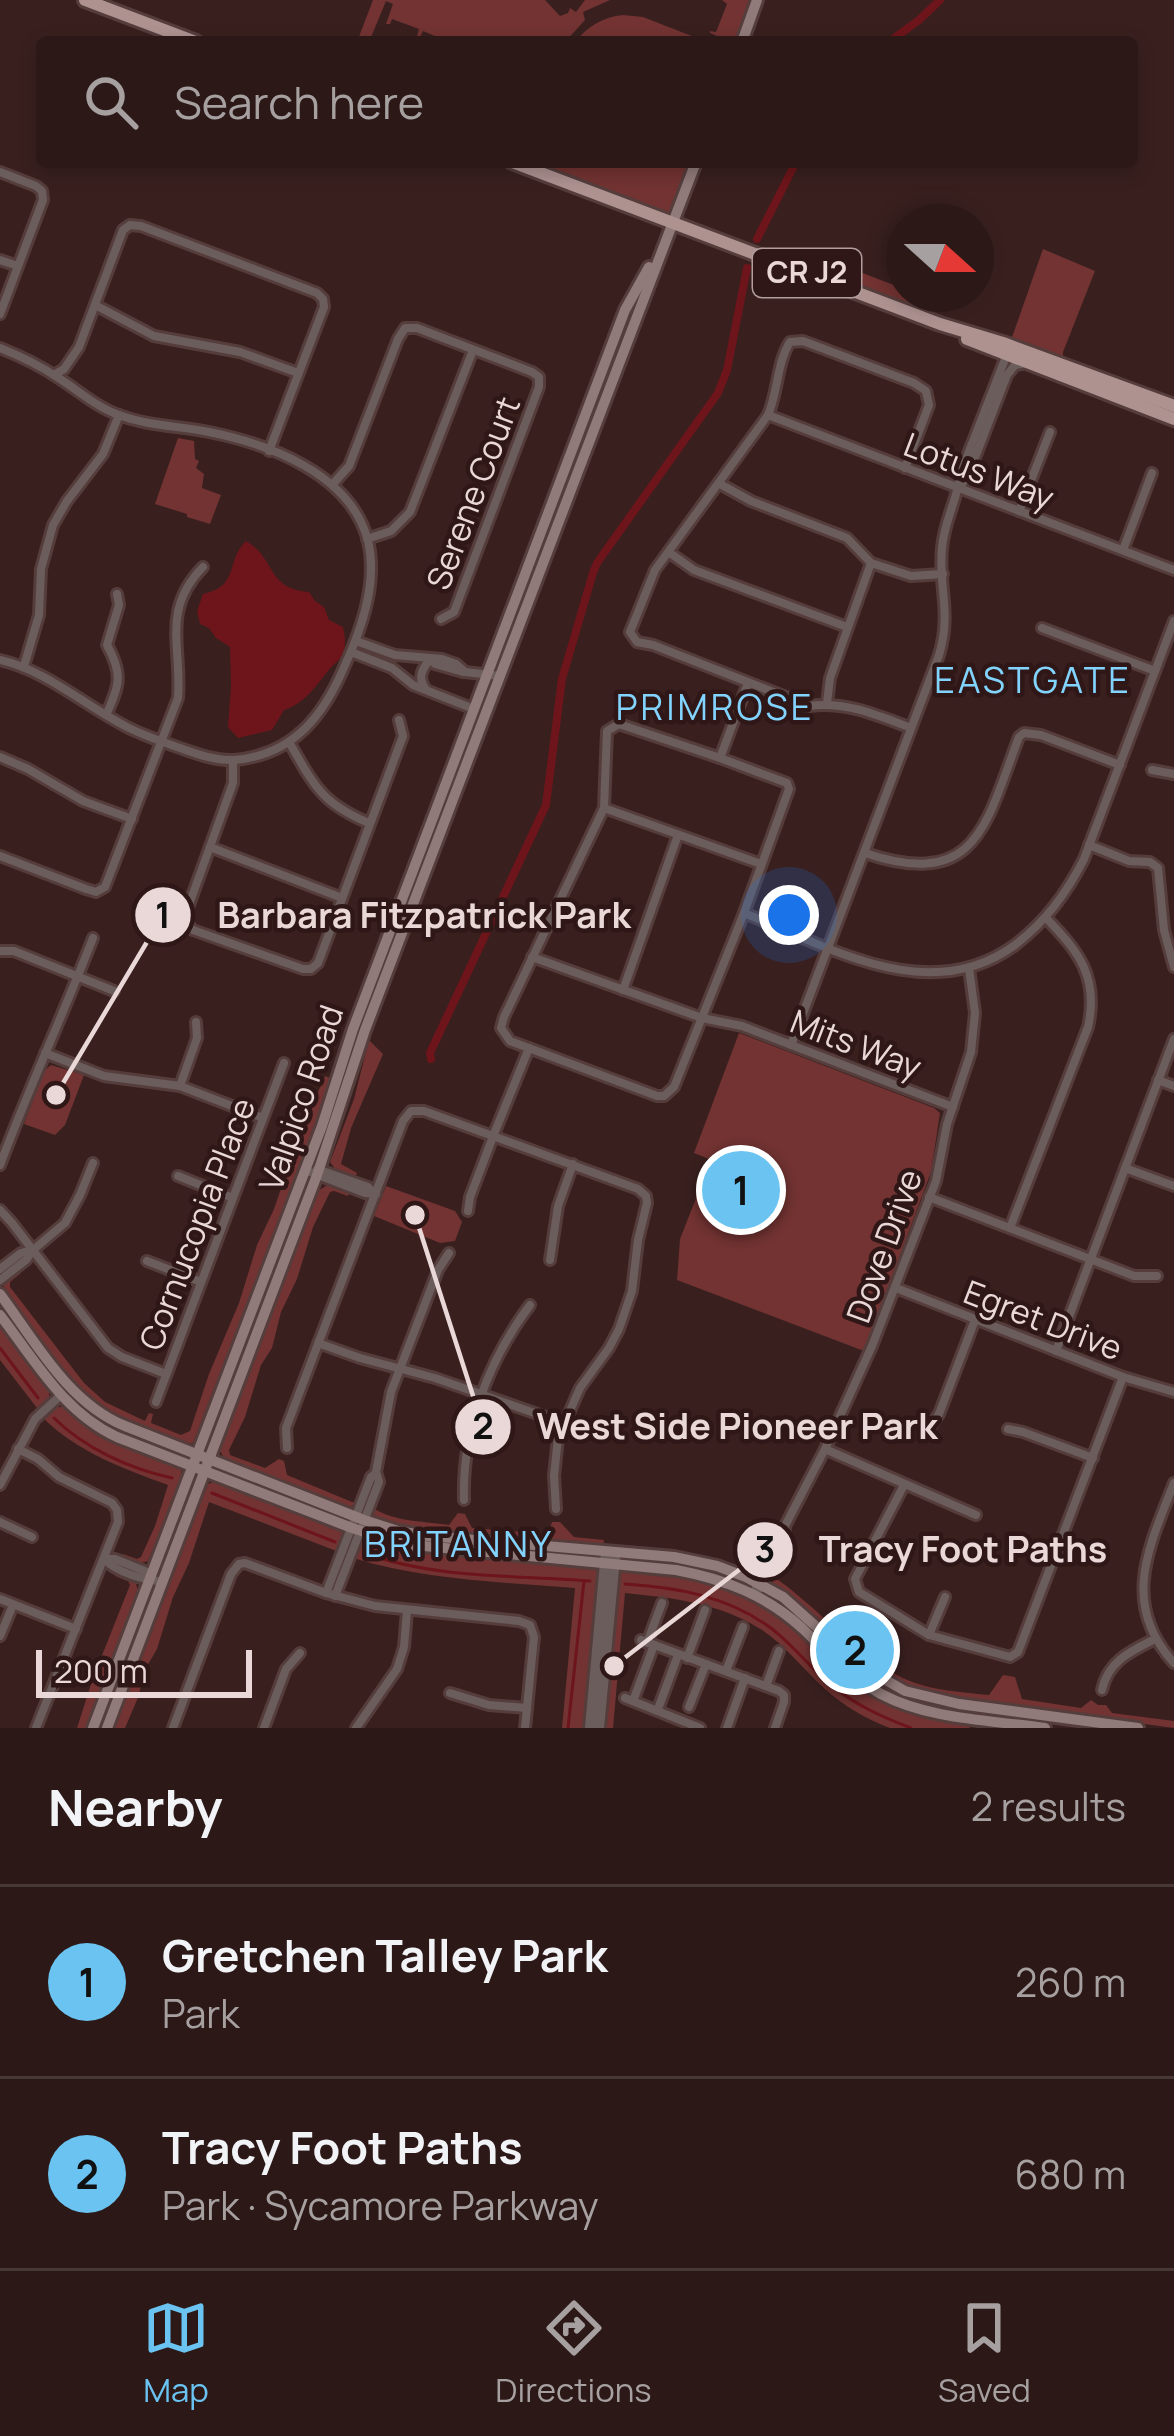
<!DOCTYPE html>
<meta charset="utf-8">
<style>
body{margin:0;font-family:Manrope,sans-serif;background:#332120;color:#f1f3f6}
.compass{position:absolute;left:886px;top:204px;width:108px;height:108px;border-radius:50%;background:#2b1817;box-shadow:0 6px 18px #0003;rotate:111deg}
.scale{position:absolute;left:36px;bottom:30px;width:216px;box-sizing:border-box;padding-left:12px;border:6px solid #e9d8d7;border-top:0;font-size:33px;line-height:42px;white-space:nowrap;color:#e9d8d7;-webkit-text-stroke:9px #2e1716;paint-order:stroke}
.you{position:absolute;left:789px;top:915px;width:42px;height:42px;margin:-30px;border:9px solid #fff;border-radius:50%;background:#1a73e8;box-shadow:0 0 0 18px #1a73e833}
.badge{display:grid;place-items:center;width:78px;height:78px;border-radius:50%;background:#6ac3f1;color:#111;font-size:39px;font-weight:700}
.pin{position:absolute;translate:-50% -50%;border:6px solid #fff;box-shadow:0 3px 12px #0006}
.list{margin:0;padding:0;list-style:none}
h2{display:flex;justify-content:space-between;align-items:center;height:156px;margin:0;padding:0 48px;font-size:51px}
h2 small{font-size:39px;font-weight:400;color:#a6a0a1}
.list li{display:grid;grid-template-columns:78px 1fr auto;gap:36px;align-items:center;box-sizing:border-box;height:192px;padding:0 48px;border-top:3px solid #473736}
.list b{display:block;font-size:45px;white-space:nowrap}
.list p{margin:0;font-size:39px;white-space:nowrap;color:#a6a0a1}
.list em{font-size:39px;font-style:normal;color:#a6a0a1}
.icon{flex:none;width:66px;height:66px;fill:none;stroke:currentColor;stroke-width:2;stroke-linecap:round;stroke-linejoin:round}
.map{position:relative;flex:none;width:1174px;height:1728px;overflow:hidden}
.search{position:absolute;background:#2b1817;box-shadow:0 6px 18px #0003;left:36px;right:36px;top:36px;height:132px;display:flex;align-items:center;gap:30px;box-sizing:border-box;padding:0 42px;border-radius:12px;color:#a6a0a1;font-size:45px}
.sheet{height:540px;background:#2b1817}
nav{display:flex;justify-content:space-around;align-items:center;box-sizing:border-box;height:168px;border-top:3px solid #473736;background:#2b1817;font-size:33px;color:#a6a0a1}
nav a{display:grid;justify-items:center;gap:6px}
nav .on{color:#6ac3f1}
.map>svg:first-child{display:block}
.green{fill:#723332}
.water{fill:#6d151a}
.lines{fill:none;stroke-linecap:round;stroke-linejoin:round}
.stream{stroke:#6d151a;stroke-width:3}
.canal{stroke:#6d151a;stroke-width:8}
.minor-casing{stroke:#553d3c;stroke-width:14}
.tertiary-casing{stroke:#553d3c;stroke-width:16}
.secondary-casing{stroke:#553d3c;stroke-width:16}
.primary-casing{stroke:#553d3c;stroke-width:18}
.minor{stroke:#6b5d5c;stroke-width:8}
.tertiary{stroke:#6b5d5c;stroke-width:10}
.secondary{stroke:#907b7a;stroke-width:10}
.primary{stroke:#ad9290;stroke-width:12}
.labels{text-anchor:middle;stroke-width:9;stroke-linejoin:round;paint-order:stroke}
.shield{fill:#2e1716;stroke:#b19e9d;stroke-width:3}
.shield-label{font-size:30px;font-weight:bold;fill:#e9d8d7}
.street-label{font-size:33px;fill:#e9d8d7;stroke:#2e1716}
.neighbourhood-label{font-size:36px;letter-spacing:3px;fill:#82d3fe;stroke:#2e1716}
.leader{fill:none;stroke:#e9d8d7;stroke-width:4.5}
.callout-dot{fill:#e9d8d7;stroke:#2e1716;stroke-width:4.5}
.mark-label{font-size:36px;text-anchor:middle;font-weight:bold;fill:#111}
.callout-label{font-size:36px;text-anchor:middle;font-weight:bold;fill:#e9d8d7;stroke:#2e1716;stroke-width:9;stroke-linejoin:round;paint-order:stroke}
</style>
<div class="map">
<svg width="1174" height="1728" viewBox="0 0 1174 1728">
<rect width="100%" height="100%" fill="#39201f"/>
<g class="green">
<path d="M373,0h172l15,16 8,-3 2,-5 6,4 9,-12h25l-27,12 2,8 -20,22h-116l-26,-11 -3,6 -3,-1 2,-7 -27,-10 -2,5h-4l7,-20 -7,-3 -17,41h-12z"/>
<path d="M722,0h31l-15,42h-7l-21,-9v-2l6,1 11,-28z"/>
<path d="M623,15l20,2 64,25h-132c13,-16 28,-25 48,-27z"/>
<path d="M524,162h168l-19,48 -9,4z"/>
<path d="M1043,249l52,22 -32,81v10l-53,-19z"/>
<path d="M821,257l83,32v5l18,2 -5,14 -101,-38z"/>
<path d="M178,438l16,3 1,18 4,2 -3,7 8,6 -2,14 19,7 -11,29 -23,-7v-3l-32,-10z"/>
<path d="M739,1033l195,75 6,5 -9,59 -67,179 -187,-71 3,-41 31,-79 -17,-7z"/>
<path d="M369,1040l14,14 -32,74 -10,36 16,9 -2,5 -19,-8 -6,-8 24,-63z"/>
<path d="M51,1065l33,10 -19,50 -10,10 -31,-11 20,-53z"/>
<path d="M325,1076l8,3 -140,364 -10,1c-26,-10 -56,-18 -80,-34 -38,-26 -70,-80 -99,-117v-11l15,-12 2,3 -11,9v5l74,96 21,19 40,19 4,-8 4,1 -2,9 30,12 9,-4 19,-57 30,-71 18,-58 17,-36 25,-73z"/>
<path d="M327,1185l23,7 -2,4 -14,-5 -4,1 -17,35 -16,52 -16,33 -9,36 -11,17 -16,52 -16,33 1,5 35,13 14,-9 5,2 3,14 65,27h6l-9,6 -123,-47 -6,-10 98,-260z"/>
<path d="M386,1186l69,25 7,11 -7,19 -15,2 -66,-27z"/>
<path d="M0,1322l49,64v11l-12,11 -37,-48z"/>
<path d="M56,1407h9l37,28 79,33 1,8 -34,85 -10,3 -17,-7 2,-3 14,5 4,-2 14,-31 13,-41c-46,-17 -89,-32 -125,-67z"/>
<path d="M218,1480l123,49 3,9 -5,14 -130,-50 -20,61 -16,34 -16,52 -10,17 -10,34 -12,28h-10l93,-244z"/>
<path d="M373,1508c22,14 50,13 76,17l9,-12 7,1 7,14 76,6 4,-12h8l14,15 30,3 -1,7 -184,-17 -41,-10 -5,-7z"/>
<path d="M368,1539l56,13 167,15 5,3 3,7 -14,151h-23l13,-140c-75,-6 -150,-8 -222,-30l6,-14z"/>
<path d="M627,1571c59,5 118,13 164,54 23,20 43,45 69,61 22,14 77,27 105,36l5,6h-80c-24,-9 -46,-22 -65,-39 -21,-19 -39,-43 -63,-59 -42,-27 -88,-32 -137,-37l-12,135h-9l14,-150 3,-5z"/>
<path d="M116,1572l19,8 3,11 -52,137h-9l16,-50 37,-93 -2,-4 -13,-5z"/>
<path d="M771,1575c45,30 79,74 126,100 27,15 62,17 92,20l14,-20 12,2 7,22 59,9 10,-8 7,5h8l6,8 62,8v7l-228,-31 -38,-10 -47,-26 -49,-46 -38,-28z"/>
</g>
<path class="water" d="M246,541c30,17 20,48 63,51l6,9 9,6 5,13 14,7c2,10 4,20 -2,30 -3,5 -10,9 -13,14 -12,15 -24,33 -44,39l-12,20 -34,8 -10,-11 3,-41 -1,-39 -14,-9 -7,-10 -9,-4 -3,-13 6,-17c37,-8 22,-32 43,-53z"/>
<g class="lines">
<g class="stream">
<path d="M0,1348l38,50"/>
<path d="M54,1418c30,30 76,51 118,60"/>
<path d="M212,1493l123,49"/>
<path d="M365,1553c70,26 151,22 225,28"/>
<path d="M625,1584c50,3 101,12 143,42 23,16 39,39 61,57 24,21 53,34 82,45"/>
<path d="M568,1728l16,-147"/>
</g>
<g class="canal">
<path d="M889,42l30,-22 21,-20"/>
<path d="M757,239l39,-77"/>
<path d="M431,1059l-1,-6 116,-248 16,-126 31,-106 4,-10 121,-170 9,-23 20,-102"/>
</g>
<g class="minor-casing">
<g id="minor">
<path d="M0,172l36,14 6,5 1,9 -43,114"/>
<path d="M0,260l18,6"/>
<path d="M95,305l59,31 86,16 58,21"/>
<path d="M0,348c20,8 39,17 57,29 21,13 39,30 62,38 29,11 60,11 90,17 60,12 142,42 159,109 10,41 -6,87 -23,124 -21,50 -51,90 -111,95 -18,1 -37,-6 -54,-12 -17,-6 -35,-12 -51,-20 -44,-22 -81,-57 -129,-68"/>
<path d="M54,375l10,-6 15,-22 44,-117 7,-5 11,1 176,67 6,6 1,8 -55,144"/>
<path d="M768,415l406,155"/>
<path d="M905,468l24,-63 -3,-14 -12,-8 -111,-42 -13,1c-13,20 -12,50 -22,73l-113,155 -25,62 7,10 16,3 156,61c36,-5 68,9 102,22"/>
<path d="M720,484l31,17 96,37 24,25"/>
<path d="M332,485l17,-19 49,-127 7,-11h12l115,44 7,5v10l-85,225 -13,7"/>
<path d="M960,487l9,-14 38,-98 8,-10 12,-2"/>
<path d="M1019,511l31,-79"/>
<path d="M367,539l24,-8 19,-19 63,-162"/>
<path d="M1123,550l29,-77"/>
<path d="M670,553l24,17 153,57"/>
<path d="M1042,628l113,43"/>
<path d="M356,641l39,14 47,4 14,5 9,8 35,4"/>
<path d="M351,652l41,16 21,17 61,24"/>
<path d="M24,666l15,-51 2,-46 12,-44 14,-24 36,-47 16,-39"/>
<path d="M425,688c-8,-11 -2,-20 5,-29l5,5 28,8"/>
<path d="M827,703l3,-25 41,-115 40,13 32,-2"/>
<path d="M106,715c14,-30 17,-41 1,-70l12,-40 -2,-11"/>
<path d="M289,742c25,43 32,61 80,81"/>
<path d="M0,757l28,12 55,32 49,18"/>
<path d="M720,758l-101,-34 -12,7 -3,77 157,56"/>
<path d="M233,760v23l-47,130v10l7,7 110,39h8l7,-6 85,-227 -4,-16"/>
<path d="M1152,770l22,4"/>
<path d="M604,808l-100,209 -3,11 9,13 147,55h7l10,-9 70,-174 45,-124 -2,-6 -67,-25 28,-75"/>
<path d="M1089,845l40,16 21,1 8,6 6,62 10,37"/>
<path d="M210,847l132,51"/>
<path d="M865,853c113,38 121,-30 154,-116l5,-4 17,2 79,30"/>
<path d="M0,856l86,33 10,3 9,-5 73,-189c4,-52 -17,-88 25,-131"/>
<path d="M744,913c85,34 185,95 271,32 31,-24 51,-51 69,-86l90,-238"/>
<path d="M0,951h14l100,40"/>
<path d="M532,957l170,61 40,8 211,81"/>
<path d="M623,990l55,-155"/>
<path d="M791,1045l148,-390c13,-43 -1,-68 3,-107 2,-27 16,-50 19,-76l46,-118"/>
<path d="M45,1053l59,23 76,10 83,32"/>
<path d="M1158,1080l16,6"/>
<path d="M180,1086l17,-48 -1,-16"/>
<path d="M0,1165c29,-77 63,-150 93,-227"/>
<path d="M1125,1168l49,18"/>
<path d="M317,1169l51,18 6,6"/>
<path d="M305,1170l60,23 11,1"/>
<path d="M178,1176l55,22"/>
<path d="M929,1197l205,79h23"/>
<path d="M0,1210l12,13 96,125 14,9 44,17"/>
<path d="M468,1211l2,-14 24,-63 35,-86"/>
<path d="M1010,1228l78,-201c11,-50 -9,-75 -42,-109"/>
<path d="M550,1260l8,-54 15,-42"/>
<path d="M147,1261l54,21"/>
<path d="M0,1269l21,-16 11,-3"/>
<path d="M0,1280l26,-20 7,-10 32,-27 15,-28 13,-32"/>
<path d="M896,1288l227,89 51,15"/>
<path d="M318,1343l42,15 75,20 128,45"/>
<path d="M1056,1351l118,-312"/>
<path d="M156,1402l128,-339"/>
<path d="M930,1427l9,-13 36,-94"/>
<path d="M1008,1429l15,3 70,26"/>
<path d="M287,1448l-1,-20 117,-307 8,-10h13l214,78 8,7 1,7 -9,37 -6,51 -13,38 -10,19 -29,40 -22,50 -4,38 2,33"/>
<path d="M18,1449l20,10 21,18 53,26 5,7 1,12 -82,206"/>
<path d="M825,1449l151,66"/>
<path d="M1174,1483c-25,64 -54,121 0,180"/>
<path d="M0,1485l35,-66 26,-24"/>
<path d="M904,1485l-49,94 4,13 70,43 81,22 8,-5 105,-275"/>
<path d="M464,1500c-2,-70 24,-139 66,-195"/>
<path d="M0,1522l32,15"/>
<path d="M104,1559c15,15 39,20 59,23"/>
<path d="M104,1559h11l37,15"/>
<path d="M759,1589l25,-51 1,-12"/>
<path d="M326,1593l45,-116 5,-4"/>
<path d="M754,1594l6,-20 65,-125 47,-103 64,-165 11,-57 24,-72 4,-39 -6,-45"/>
<path d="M335,1596l44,-114 -3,-10 15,-80 47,-122 11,-17"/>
<path d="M0,1599l76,30"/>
<path d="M929,1635l16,-38"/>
<path d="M0,1636l13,-31"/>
<path d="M641,1640l138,51 5,4v7l-9,26"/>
<path d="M647,1643l15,-40"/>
<path d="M687,1658l18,-48"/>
<path d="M726,1671l17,-44"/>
<path d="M766,1686l13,-35"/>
<path d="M1102,1690c6,-29 29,-39 53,-51"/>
<path d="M450,1693l39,12 38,3"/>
<path d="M625,1698l75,30"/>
<path d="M633,1701l21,-56"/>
<path d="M689,1707l17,-43"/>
<path d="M658,1709l20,-54"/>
<path d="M173,1728l58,-154 8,-10 6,-1 81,30 49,13 144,15 11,4 4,12 -9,91"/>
<path d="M264,1728l22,-59 14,-16"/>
<path d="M356,1728l41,-59 7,-22 3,-36"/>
<path d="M727,1728l18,-50"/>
</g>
</g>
<g class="tertiary-casing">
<g id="tertiary">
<path d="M590,1728l16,-176"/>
<path d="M599,1728l16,-170"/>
</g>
</g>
<g class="secondary-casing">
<g id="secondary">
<path d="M742,42l15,-42"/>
<path d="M0,1294c35,47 68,109 125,132l239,94 34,11 30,5 246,21 43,9 29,11 37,20 75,67 47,27 54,13 179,24"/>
<path d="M0,1315c34,44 64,98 117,122l235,91 51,16 273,26c48,9 90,25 126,58 25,24 48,49 79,66 49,26 110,26 164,34"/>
<path d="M93,1728l229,-602 31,-97 272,-719 24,-43"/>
<path d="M107,1728l210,-553 48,-145 331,-868"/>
</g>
</g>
<g class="primary-casing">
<g id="primary">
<path d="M85,0l111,42"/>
<path d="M512,162l428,162 63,19 171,63"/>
<path d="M967,339l207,80"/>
</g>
</g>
<use href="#minor" class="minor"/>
<use href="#tertiary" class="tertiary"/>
<use href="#secondary" class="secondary"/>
<use href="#primary" class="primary"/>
</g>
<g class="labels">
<rect class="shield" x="753" y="249" width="108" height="48" rx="9"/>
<g class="shield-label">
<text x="807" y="283">CR J2</text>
</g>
<g class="street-label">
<text transform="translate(979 471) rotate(21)" y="12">Lotus Way</text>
<text transform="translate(473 493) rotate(-69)" y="12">Serene Court</text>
<text transform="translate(856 1044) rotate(21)" y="12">Mits Way</text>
<text transform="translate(301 1098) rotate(-71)" y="12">Valpico Road</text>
<text transform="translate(197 1224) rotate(-69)" y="12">Cornucopia Place</text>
<text transform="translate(884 1246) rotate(-70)" y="12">Dove Drive</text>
<text transform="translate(1043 1320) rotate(21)" y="12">Egret Drive</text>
</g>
<g class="neighbourhood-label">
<text x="1033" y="693">EASTGATE</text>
<text x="715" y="720">PRIMROSE</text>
<text x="459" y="1557">BRITANNY</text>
</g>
</g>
<path class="leader" d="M56 1095L163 915M415 1215L483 1427M614 1666L765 1550"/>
<g class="callout-dot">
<circle cx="56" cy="1095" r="12"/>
<circle cx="415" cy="1215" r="12"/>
<circle cx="614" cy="1666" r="12"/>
<circle cx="163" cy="915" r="30"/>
<circle cx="483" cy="1427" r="30"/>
<circle cx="765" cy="1550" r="30"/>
</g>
<g class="mark-label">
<text x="163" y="928">1</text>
<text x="483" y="1439">2</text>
<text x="765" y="1562">3</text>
</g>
<g class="callout-label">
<text x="424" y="928">Barbara Fitzpatrick Park</text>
<text x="737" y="1439">West Side Pioneer Park</text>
<text x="963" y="1562">Tracy Foot Paths</text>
</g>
</svg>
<svg class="compass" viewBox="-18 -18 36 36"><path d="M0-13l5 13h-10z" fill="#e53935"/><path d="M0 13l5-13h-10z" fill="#a6a0a1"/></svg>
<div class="scale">200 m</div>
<div class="you"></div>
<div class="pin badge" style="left:741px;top:1190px">1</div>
<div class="pin badge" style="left:855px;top:1650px">2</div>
<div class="search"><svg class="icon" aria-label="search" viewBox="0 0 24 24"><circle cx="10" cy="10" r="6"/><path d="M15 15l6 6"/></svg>Search here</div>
</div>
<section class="sheet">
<h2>Nearby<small>2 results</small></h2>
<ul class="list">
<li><span class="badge">1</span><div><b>Gretchen Talley Park</b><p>Park</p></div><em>260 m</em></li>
<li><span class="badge">2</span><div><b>Tracy Foot Paths</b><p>Park · Sycamore Parkway</p></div><em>680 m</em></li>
</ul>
</section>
<nav>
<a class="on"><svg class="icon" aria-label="map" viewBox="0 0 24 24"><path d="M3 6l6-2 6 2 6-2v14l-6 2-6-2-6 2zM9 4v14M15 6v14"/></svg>Map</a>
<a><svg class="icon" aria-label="directions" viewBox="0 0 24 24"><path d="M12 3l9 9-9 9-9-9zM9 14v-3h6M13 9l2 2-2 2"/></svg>Directions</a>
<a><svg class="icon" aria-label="saved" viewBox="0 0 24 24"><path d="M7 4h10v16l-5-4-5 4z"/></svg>Saved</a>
</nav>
